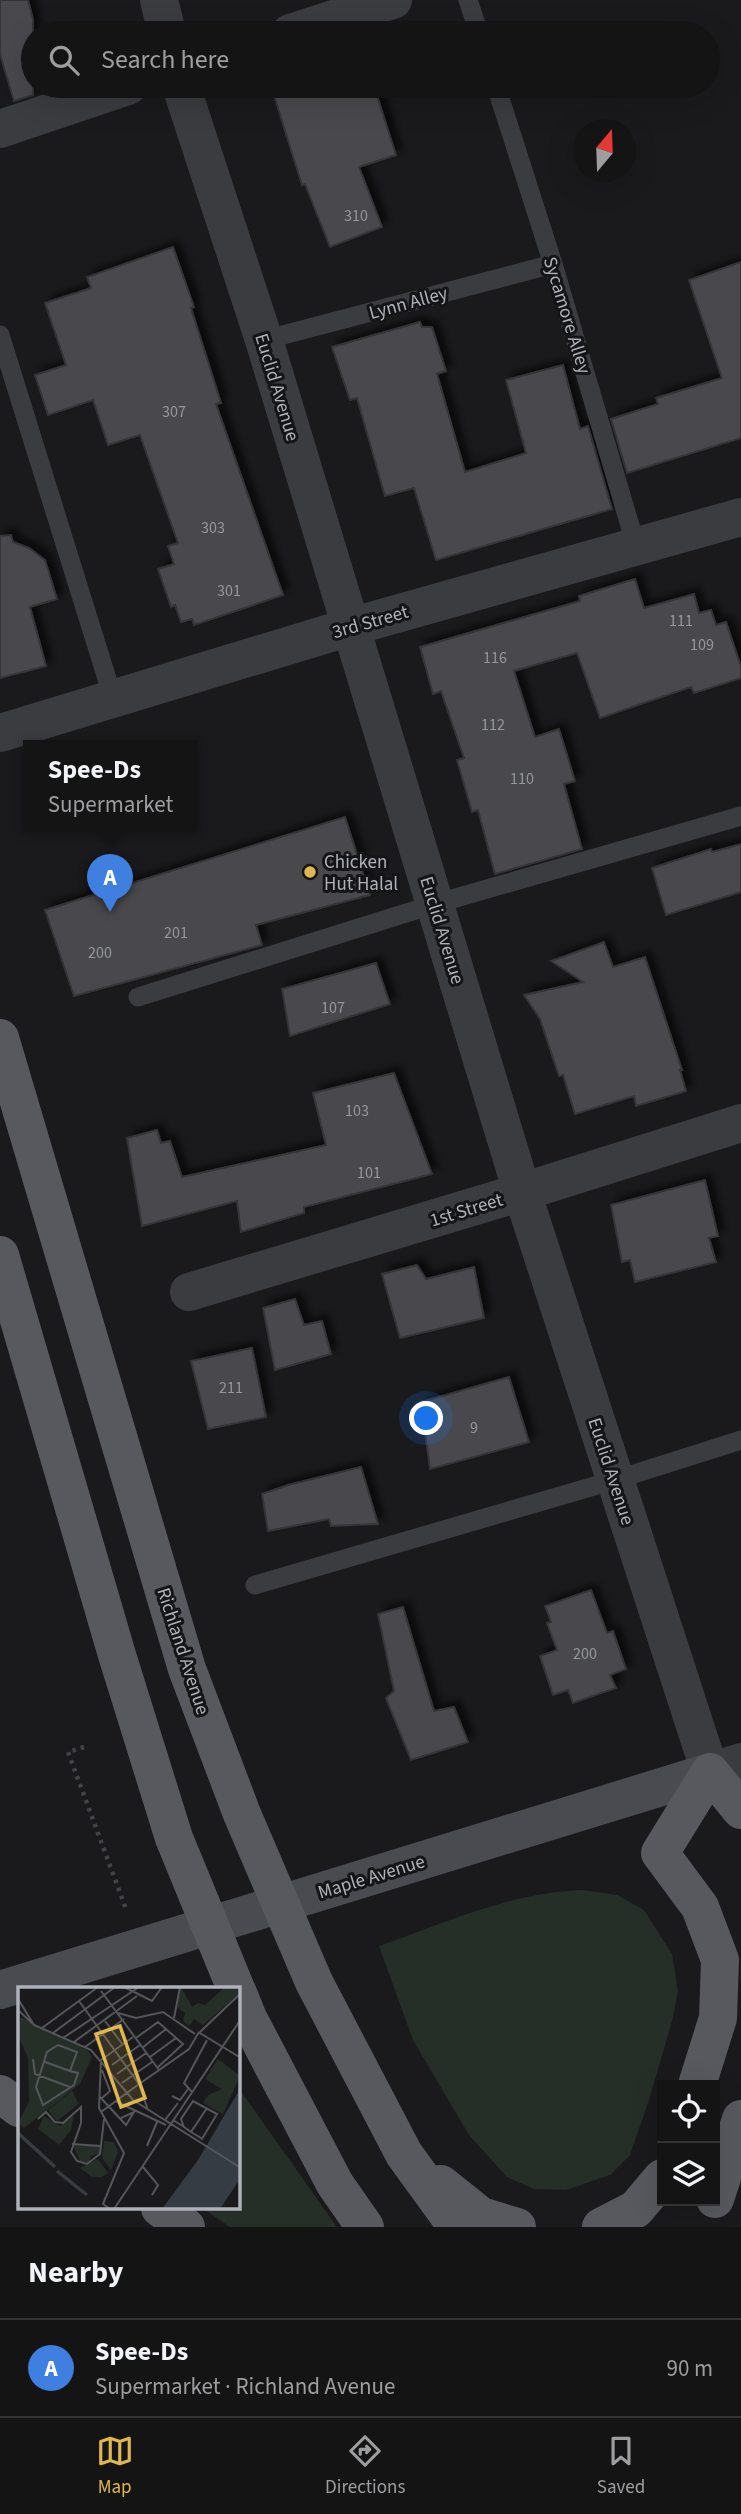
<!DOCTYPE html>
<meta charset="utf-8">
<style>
body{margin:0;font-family:"Source Sans 3",sans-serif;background:#212122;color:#f1f3f6}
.controls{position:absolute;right:21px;bottom:21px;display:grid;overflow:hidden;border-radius:0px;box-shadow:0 7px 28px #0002}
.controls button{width:63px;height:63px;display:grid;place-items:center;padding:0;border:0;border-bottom:2px solid #333334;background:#141415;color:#f1f3f6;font:35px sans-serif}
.compass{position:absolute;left:573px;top:119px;width:63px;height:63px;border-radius:50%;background:#141415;box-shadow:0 7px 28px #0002;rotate:19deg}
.you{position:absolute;left:427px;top:1419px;width:24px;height:24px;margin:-18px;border:5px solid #fff;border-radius:50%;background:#1a73e8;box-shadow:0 0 0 10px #1a73e833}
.badge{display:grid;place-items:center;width:46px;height:46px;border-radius:50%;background:#e0b74e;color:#fff;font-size:23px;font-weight:700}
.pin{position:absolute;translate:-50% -58px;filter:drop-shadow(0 2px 4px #0008)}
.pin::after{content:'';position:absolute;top:37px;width:24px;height:21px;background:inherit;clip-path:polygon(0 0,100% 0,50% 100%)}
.popup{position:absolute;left:23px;top:740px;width:175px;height:91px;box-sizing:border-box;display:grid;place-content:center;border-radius:0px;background:#141415;filter:drop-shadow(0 2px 5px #0005);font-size:23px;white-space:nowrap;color:#9d9ea0}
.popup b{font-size:26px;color:#f1f3f6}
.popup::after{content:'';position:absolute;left:50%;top:100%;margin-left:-14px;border:14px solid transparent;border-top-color:#141415}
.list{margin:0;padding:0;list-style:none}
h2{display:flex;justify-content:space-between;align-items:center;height:91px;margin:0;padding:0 28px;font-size:30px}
h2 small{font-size:23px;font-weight:400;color:#9d9ea0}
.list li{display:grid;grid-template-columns:46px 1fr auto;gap:21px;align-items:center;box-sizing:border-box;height:98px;padding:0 28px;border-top:2px solid #333334}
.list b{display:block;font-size:26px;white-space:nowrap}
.list p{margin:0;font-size:23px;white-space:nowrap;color:#9d9ea0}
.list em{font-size:23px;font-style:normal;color:#9d9ea0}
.icon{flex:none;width:38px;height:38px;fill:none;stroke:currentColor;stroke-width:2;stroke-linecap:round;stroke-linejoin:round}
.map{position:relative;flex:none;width:741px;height:2227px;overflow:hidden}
.search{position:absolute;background:#141415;box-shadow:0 7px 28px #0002;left:21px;right:21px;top:21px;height:77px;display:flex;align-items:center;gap:18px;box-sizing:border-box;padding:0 24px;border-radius:38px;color:#9d9ea0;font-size:26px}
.sheet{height:189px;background:#141415}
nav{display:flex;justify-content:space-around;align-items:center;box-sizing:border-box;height:98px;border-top:2px solid #333334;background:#141415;font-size:19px;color:#9d9ea0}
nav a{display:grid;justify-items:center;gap:4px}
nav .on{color:#e0b74e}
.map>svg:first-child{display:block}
.green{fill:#262e28}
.building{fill:#494a4e;stroke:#343438;stroke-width:2;filter:url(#shadow)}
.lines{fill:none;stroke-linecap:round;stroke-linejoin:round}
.path{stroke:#414347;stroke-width:4.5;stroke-dasharray:3.5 5;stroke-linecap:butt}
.lane{stroke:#3b3c40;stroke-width:19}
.street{stroke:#3b3c40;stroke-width:38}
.secondary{stroke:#494b50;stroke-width:38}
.primary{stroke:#58595f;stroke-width:38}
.poi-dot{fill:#e0b74e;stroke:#151517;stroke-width:2.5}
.labels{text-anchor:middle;stroke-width:6;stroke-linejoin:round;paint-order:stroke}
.number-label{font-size:16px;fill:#95979f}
.street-label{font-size:19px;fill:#aeb1ba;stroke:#151517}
.poi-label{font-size:19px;fill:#aeb1ba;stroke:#151517;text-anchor:start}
.inset-river{fill:none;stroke:#353c44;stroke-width:3.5}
.inset-road{fill:none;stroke:#55565b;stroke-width:2}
.view{fill:#e0b74e;fill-opacity:0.15;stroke:#e0b74e;stroke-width:3.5}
.inset-edge{fill:none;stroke:#aeb1ba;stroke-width:3.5}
</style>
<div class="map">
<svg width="741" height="2227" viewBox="0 0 741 2227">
<defs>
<filter id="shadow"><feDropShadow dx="6" dy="-6" stdDeviation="3.5" flood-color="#0009"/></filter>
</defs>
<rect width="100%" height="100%" fill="#1a1a1c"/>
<g class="green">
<path d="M583,1890l34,5 27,15 28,44 6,37 -6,30 -23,79 -19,55 -20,20 -44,15 -32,-1 -27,-12 -38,-42 -56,-95 -34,-94c66,-23 133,-54 204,-56z"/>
<path d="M238,2087l99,140h-107l-28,-19h36z"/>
</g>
<g class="building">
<path d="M0,0h28l5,19v76l-19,6 -14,-47z"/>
<path d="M271,86h103l22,69 -37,12 23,60 -52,20 -25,-63 -3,1z"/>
<path d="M173,247l21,60 -3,1 30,95 -5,1 67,191 -89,30 -2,-6 -11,3 -6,-17 -4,2 -13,-38 16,-5 -6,-18 10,-3 -38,-108 -32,10 -15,-45 -45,15 -13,-40 31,-10 -21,-62 46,-15 -4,-11z"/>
<path d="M741,262v176l-114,35 -16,-54 47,-15 -2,-6 66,-20 -33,-98z"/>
<path d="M420,322l2,5h10l14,44 -9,3 28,98 61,-19 -20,-73 57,-15 17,64 8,-3 24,83 -176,51 -22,-72 -29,8 -28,-98 -7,2 -18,-53z"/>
<path d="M11,535l2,7 16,6 16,12 12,39 -27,8 16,59 -46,12v-142z"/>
<path d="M635,579l9,29 50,-14 5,19 12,-3 5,15 10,-3 15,45v11l-47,15 -3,-6 -91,31 -23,-65 -63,18 21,66 24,-8 16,52 -11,3 18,65 -87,25 -17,-64 -6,2 -15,-52 7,-2 -23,-67 -8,3 -13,-47 160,-46 -1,-5z"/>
<path d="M345,817l25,78 -114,30 6,20 -188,51 -29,-86z"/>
<path d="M741,844v48l-75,23 -14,-47 59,-19 1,3z"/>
<path d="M604,942l9,25 32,-10 37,113h-2l6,21 -50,15 -2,-10 -59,18 -12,-39 -4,1 -19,-57 -16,-24 59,-13 -32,-21z"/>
<path d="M376,963l14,41 -100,32 -8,-47z"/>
<path d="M394,1073l38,101 -128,33v6l-63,19 -4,-31 -95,25 -15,-88 30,-8 4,13 9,-2 12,36 144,-32 -13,-52z"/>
<path d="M705,1180l13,56 -9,2 7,24 -81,20 -5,-22 -8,2 -11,-57z"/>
<path d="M417,1265l9,14 48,-12 10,51 -84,20 -18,-64z"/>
<path d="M295,1299l9,26 18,-4 9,33 -56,16 -12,-62z"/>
<path d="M252,1348l14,69 -58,12 -17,-68z"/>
<path d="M509,1377l20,65 -99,27 -9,-67z"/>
<path d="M361,1467l17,57 -47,2 -2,-7 -61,12 -6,-37 26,-9z"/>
<path d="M591,1590l16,43 6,-2 13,38 -16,6 6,13 -43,15 -5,-13 -15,5 -13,-39 17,-6 -10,-27 4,-1 -6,-16z"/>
<path d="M403,1607l31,104 20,-4 14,35 -57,18 -25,-62 8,-7 -16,-77z"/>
</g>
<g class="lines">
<path class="path" d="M84,1747l-16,5 58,157"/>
<g class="lane">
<path d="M468,0l11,33"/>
<path d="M496,86l57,178 83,282"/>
<path d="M0,335l113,363"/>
<path d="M264,340l289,-76"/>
<path d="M138,997l297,-93 306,-88"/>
<path d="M255,1585l360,-105 126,-40"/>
</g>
<g class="street">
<path d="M159,0l8,33"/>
<path d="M290,33l103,-33"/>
<path d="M181,86l83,254 258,852 188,580 31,-10"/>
<path d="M0,129l128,-43"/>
<path d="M0,733l350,-106 391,-110"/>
<path d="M189,1292l333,-100 219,-69"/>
</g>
<path class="secondary" d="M0,1990l710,-218"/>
<g class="primary">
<path d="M0,1038l187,631 55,145 72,168 90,172 53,73"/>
<path d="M0,1255l117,400 57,183 62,151"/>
<path d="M238,1993l10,25 87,166 30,43"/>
<path d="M697,2085l21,-67 2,-58 -20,-53 -40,-54 50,-81 31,38"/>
<path d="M0,2094l19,14"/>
<path d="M441,2184l40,32 36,11"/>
<path d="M715,2199l26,-80"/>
<path d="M160,2208l26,19"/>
<path d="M601,2227l35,-18 26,-31"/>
</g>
</g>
<circle class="poi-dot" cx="310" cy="872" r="7"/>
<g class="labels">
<g class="number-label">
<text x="356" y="221">310</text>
<text x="174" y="417">307</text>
<text x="213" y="533">303</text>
<text x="229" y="596">301</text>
<text x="681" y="626">111</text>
<text x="702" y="650">109</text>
<text x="495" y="663">116</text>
<text x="493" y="730">112</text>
<text x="522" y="784">110</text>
<text x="176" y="938">201</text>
<text x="100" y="958">200</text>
<text x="333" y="1013">107</text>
<text x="357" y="1116">103</text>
<text x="369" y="1178">101</text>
<text x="231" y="1393">211</text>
<text x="474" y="1433">9</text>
<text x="585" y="1659">200</text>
</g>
<g class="street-label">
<text transform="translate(408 302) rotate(-15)" y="7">Lynn Alley</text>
<text transform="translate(568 315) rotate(73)" y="7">Sycamore Alley</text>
<text transform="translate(278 387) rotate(73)" y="7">Euclid Avenue</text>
<text transform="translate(370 621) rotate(-16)" y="7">3rd Street</text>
<text transform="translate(443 930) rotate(73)" y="7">Euclid Avenue</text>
<text transform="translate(466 1209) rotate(-17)" y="7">1st Street</text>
<text transform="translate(612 1471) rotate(72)" y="7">Euclid Avenue</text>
<text transform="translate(184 1651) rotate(72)" y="7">Richland Avenue</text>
<text transform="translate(371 1876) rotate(-17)" y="7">Maple Avenue</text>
</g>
<g class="poi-label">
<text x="324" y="868">Chicken<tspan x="324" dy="22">Hut Halal</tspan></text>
</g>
</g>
<g transform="translate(18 1987)">
<rect width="222" height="222" fill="#1a1a1c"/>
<path d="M200,72l22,17 -17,38 -20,-11 5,-8 14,-6 -17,-10zM54,104l7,13 -22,17 -9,-11zM56,128l-3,15 -12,15 -21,-16 6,-13 16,10zM86,154l10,1 4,10 -7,18 -9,-12zM55,158l27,1 -1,8 -8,2 -2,7 -9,-2zM80,172l10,14 -6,4h-10l-12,-9z" fill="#262e28"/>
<path d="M163,0l11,20 6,-4 7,2 20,-18h15v6l-37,32 -9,-6 -5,7 -6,-5 2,-8 -8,-6z" fill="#262e28"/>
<path d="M3,30l67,34 4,6 -12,27 -56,44 -6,-5 11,-21 -1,-44 -10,-23z" fill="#262e28"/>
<path d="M222,102v90l-20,30h-58l36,-49z" fill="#353c44"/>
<path class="inset-river" d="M0,146l37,34M39,184l30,24"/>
<path class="inset-road" d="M106,0l28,14 10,-14M83,4l58,79M0,12l16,26 57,25 42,50 108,68M61,14l60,83 50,-35 10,-17M0,23l16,15M100,26l18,5 27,-6 32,22M156,31l6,-31M87,34l18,24M24,41l56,-41M180,45l43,26M182,45l41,-39M35,46l62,-46M45,51l76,-51M118,51l22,-16 25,22 -26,24M56,55l63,-46M40,58l19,7 -7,19 8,2 -4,12 -31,20 -7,-18 11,-35zM67,60l39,-28M124,61l24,-19M132,70l26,-19M15,72l2,15 35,13M83,73l32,-23M83,73l-2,48 25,45 -21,51 7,5M27,75l25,9M94,78l28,-20M99,87l29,-21M104,96l30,-21M121,97l9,26M174,105l-8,-9 23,-43M81,109l27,29 8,-13 -13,6M154,109l8,4 8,-11M84,111l8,-7 -8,-21M97,114l51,24M83,125l38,-28M20,132l8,-7 9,10 8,1 18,-16v16l-10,29 6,9 10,3 13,-10 4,-35M147,133l13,-17M155,133l11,7 7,5 10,6 1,1 15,-25 -24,-13 -12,18 3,8M173,145l16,-24M54,157l29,2M129,159l10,-24M125,180l15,18 -6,10M96,222l127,-190"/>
<path class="view" d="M102,39l25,72 -24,9 -25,-73z"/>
<rect width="222" height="222" class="inset-edge"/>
</g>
</svg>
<div class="controls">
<button><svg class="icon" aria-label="locate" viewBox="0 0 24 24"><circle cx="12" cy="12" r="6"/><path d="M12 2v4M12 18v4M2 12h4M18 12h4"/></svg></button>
<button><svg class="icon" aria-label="layers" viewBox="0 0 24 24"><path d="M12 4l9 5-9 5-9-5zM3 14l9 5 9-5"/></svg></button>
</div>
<svg class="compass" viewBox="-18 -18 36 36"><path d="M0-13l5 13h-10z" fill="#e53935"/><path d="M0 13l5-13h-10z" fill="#9d9ea0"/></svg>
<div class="you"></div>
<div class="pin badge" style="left:110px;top:912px;background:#3f7fe0">A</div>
<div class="popup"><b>Spee-Ds</b>Supermarket</div>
<div class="search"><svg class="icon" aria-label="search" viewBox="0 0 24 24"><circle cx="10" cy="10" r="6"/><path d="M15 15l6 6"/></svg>Search here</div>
</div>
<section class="sheet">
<h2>Nearby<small></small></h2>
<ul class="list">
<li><span class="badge" style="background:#3f7fe0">A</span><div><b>Spee-Ds</b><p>Supermarket · Richland Avenue</p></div><em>90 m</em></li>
</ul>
</section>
<nav>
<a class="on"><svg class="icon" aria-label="map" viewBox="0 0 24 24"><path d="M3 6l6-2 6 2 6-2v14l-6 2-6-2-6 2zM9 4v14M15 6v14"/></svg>Map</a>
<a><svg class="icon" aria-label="directions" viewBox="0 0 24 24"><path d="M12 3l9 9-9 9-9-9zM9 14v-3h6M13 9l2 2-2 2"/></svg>Directions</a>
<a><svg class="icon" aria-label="saved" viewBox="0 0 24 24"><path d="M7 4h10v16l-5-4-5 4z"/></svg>Saved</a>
</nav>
